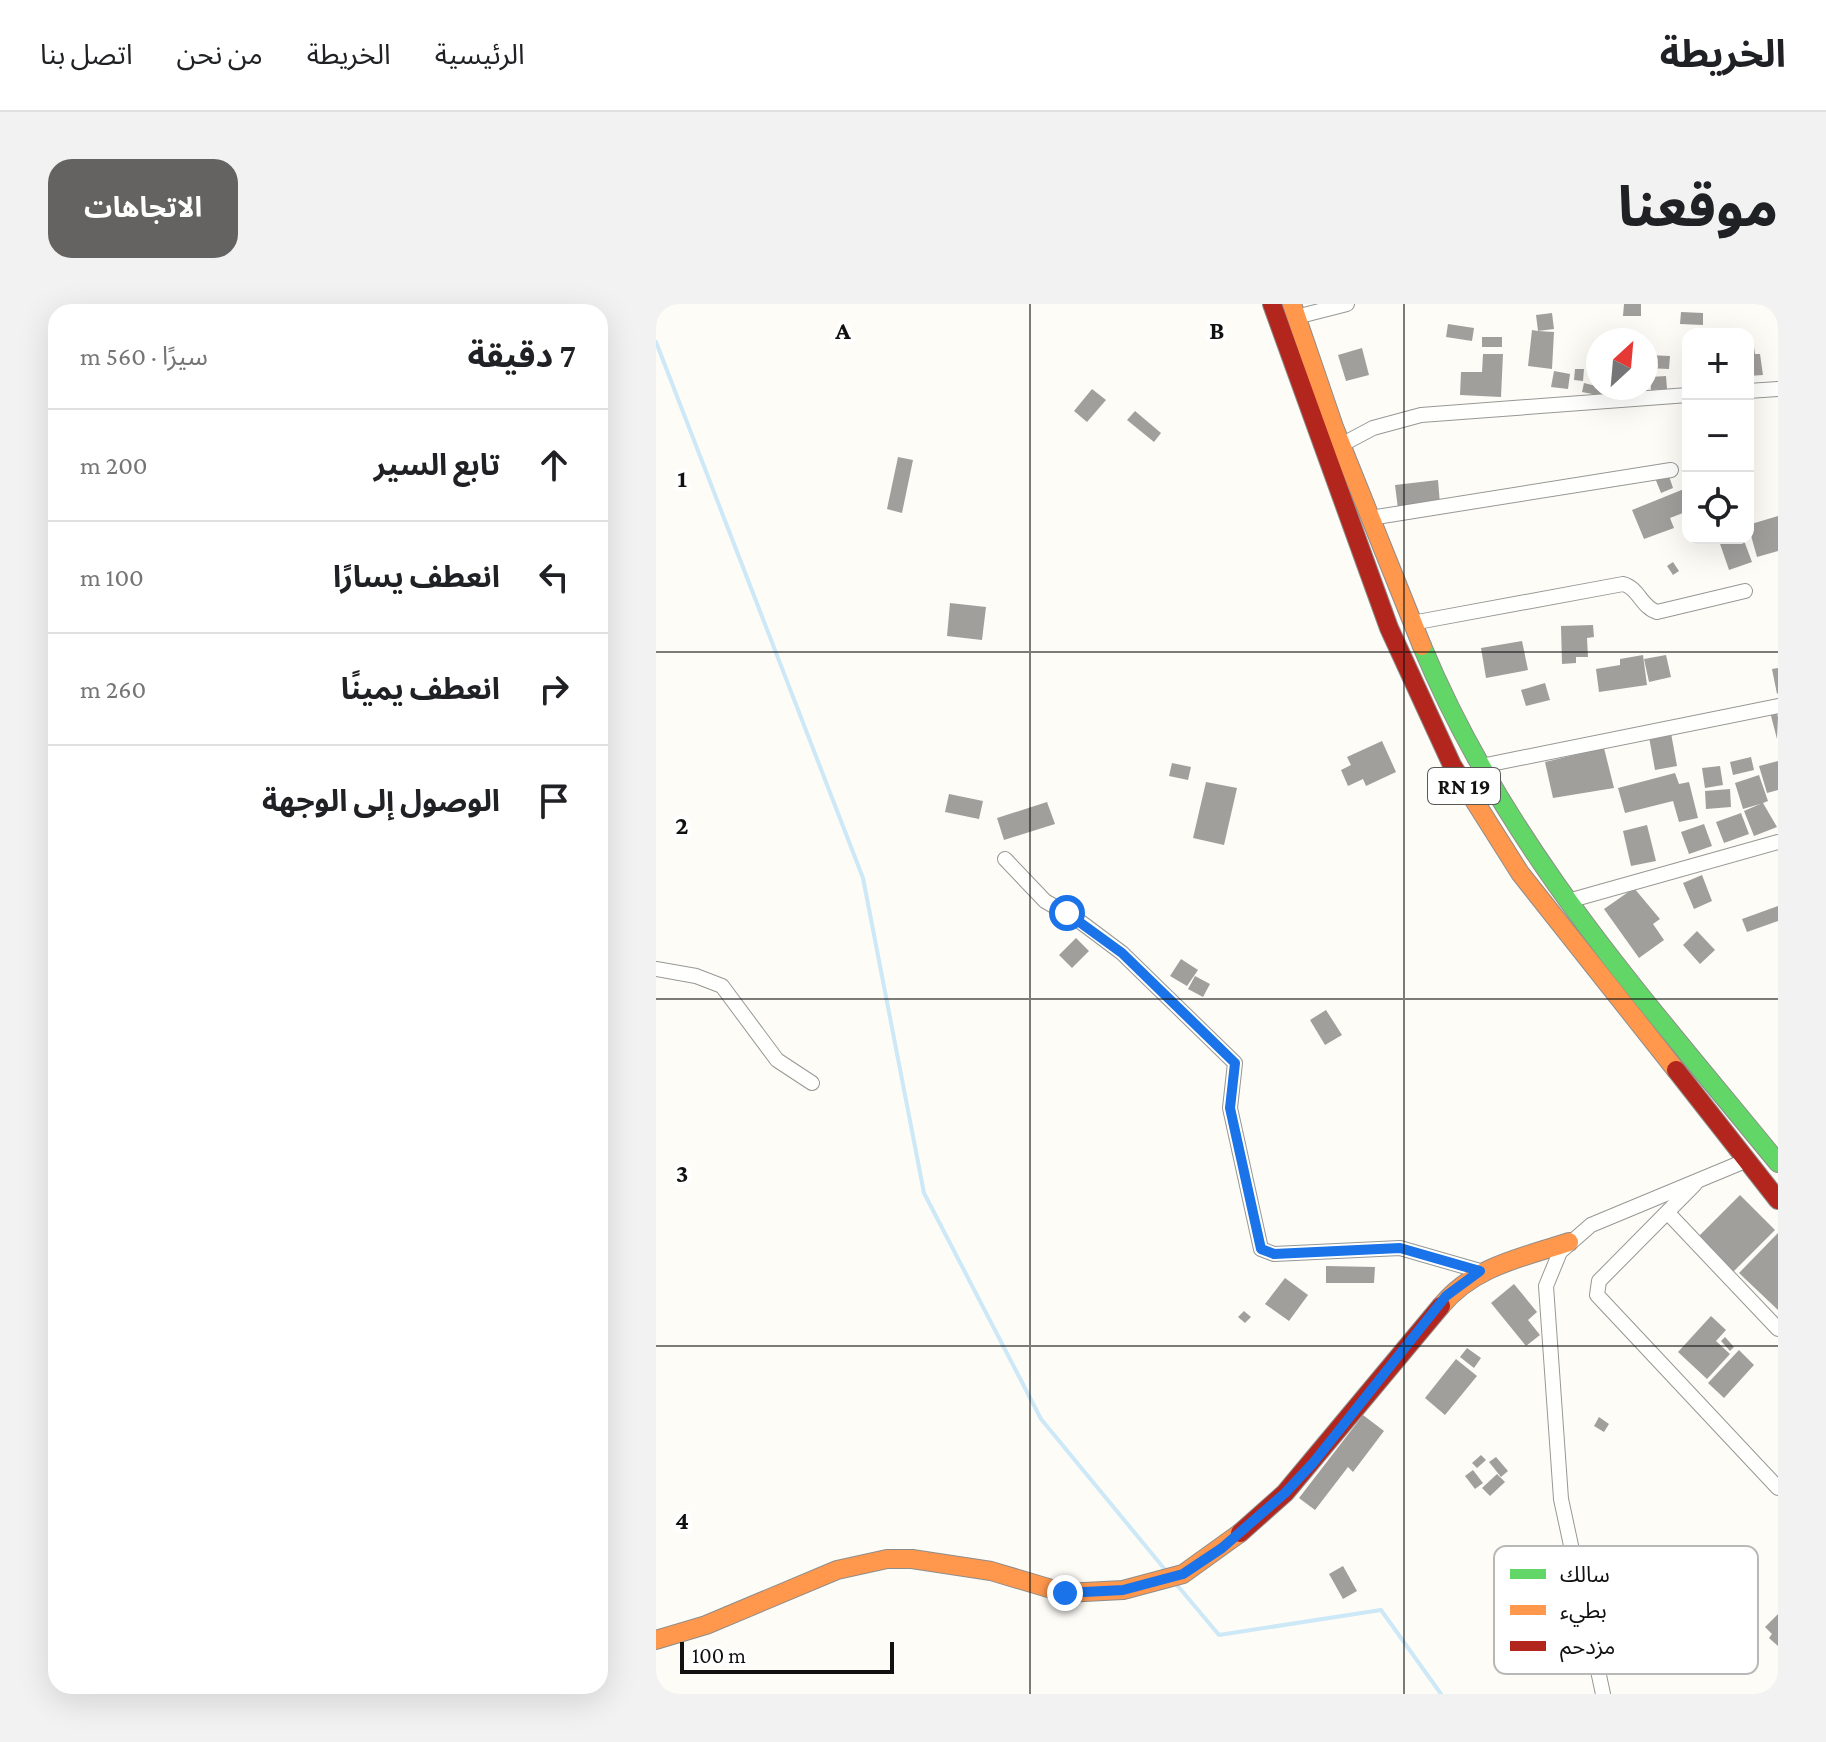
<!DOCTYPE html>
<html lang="ar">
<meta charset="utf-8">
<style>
body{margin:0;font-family:"Crimson Pro","Noto Sans Arabic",serif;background:#f2f2f2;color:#202124;direction:rtl}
.controls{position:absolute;right:24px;top:24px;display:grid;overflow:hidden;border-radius:16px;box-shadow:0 8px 32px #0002}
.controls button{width:72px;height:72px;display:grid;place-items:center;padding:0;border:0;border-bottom:2px solid #e0e0e0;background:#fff;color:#202124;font:40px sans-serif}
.compass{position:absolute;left:930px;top:24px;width:72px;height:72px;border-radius:50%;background:#fff;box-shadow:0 8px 32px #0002;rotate:26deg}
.scale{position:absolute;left:24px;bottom:20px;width:214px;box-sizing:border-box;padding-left:8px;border:4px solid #111;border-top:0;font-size:22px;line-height:28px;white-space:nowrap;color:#111;-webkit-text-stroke:6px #fff;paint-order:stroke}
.stop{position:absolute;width:24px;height:24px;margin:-18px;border:6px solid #1a73e8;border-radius:50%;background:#fff}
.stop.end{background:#1a73e8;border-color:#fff;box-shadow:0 2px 8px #0008}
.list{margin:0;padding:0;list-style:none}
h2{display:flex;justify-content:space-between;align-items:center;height:104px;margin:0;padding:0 32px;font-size:34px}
h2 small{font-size:26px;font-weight:400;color:#757577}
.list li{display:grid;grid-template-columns:52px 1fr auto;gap:24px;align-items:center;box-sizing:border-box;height:112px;padding:0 32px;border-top:2px solid #e0e0e0}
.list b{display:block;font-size:30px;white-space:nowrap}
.list em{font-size:26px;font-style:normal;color:#757577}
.icon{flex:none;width:44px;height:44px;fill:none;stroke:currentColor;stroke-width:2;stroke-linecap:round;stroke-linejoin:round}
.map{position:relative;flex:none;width:1122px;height:1390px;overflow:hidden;direction:ltr;border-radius:24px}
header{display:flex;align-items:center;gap:48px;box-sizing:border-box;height:112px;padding:0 40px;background:#fff;border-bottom:2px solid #e0e0e0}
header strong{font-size:38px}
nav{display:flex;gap:44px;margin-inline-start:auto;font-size:28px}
.intro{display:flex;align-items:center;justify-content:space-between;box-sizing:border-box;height:192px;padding:0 48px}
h1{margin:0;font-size:56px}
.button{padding:20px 36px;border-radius:24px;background:#646362;color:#fff;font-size:28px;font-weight:700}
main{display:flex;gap:48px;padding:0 48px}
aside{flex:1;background:#fff;border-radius:24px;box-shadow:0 8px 32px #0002}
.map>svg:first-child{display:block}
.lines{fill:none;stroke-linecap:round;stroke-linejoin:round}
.stream{stroke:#cde8f7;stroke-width:4}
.building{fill:#a19f9c}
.street-casing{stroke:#979795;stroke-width:16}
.fast-casing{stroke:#8e8d8b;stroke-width:20}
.slow-casing{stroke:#8e8d8b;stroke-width:20}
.jam-casing{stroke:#8e8d8b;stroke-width:20}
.street{stroke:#fffffe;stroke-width:14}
.fast{stroke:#63d668;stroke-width:18}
.slow{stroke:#ff974d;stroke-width:18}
.jam{stroke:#b3261e;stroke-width:18}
.route{stroke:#1a73e8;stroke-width:10}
.grid{fill:none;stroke:#111;stroke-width:2;stroke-opacity:0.55}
.labels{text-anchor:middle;stroke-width:8;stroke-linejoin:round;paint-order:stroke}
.shield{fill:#fff;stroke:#585858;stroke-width:2}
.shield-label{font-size:22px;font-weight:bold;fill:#111}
.key{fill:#fff;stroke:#b8b8b8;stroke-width:2}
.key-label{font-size:22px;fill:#111}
.grid-label{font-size:26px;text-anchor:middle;font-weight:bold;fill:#111;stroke:#fff;stroke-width:8;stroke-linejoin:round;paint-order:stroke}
</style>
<header>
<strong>الخريطة</strong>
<nav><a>الرئيسية</a><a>الخريطة</a><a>من نحن</a><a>اتصل بنا</a></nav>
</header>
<div class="intro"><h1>موقعنا</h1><a class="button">الاتجاهات</a></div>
<main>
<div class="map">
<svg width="1122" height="1390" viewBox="0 0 1122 1390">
<rect width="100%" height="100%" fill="#fdfcf7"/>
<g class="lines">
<g class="stream">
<path d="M0,38l207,536 61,315 117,226 126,153"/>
<path d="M521,1281l42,50 162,-25 60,84"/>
</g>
</g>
<g class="building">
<path d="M968,0h17v12h-18z"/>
<path d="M1025,8l22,1v12l-23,-1z"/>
<path d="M896,9l2,16 -16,2 16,1 -2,37 -24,-3 4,-36 6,1 -2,-16z"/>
<path d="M792,20l26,4 -2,13 -26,-4z"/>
<rect x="826" y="33" width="20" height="10"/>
<path d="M1092,43h6l1,7h5l3,21 -15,1z"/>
<path d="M706,44l7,27 -23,6 -8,-26z"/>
<path d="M827,50h20l-2,43 -41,-2 1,-23h21z"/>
<path d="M990,51l24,1 -1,13 -23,-1z"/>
<path d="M919,65h9l-1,12 -9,-1z"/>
<path d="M898,67l16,3 -2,15 -17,-2z"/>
<path d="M1010,72l1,13 -16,1 -1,-13z"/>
<path d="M928,79l20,5 -2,8 -20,-4z"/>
<path d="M436,85l14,11 -19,22 -13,-11z"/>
<path d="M479,107l26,22 -7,9 -27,-22z"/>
<path d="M242,153l15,3 -11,53 -15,-4z"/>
<path d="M1012,169l5,15 -12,5 -6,-15z"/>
<path d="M782,176l2,24 -42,5 -3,-24z"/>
<path d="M1028,185l4,22 -18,7 4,10 -30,11 -12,-29z"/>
<path d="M1122,212v35l-21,6 -9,-32z"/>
<path d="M1062,234h25l9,24 -23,8z"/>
<path d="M1017,258l6,9 -6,4 -6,-9z"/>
<path d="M294,299l36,4 -4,33 -35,-4z"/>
<path d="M937,321l1,12 -7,1 1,19h-12v6l-14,1 -1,-38z"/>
<path d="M866,337l6,29 -42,8 -5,-30z"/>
<path d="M987,351l4,30 -48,7 -3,-23 24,-4v-6z"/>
<path d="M1010,351l5,22 -22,5 -5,-23z"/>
<path d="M1122,364v25l-1,1 -5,-25z"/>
<path d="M889,379l5,17 -24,6 -5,-16z"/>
<path d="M1120,406l2,7 -1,22 -7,-27z"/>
<path d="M1015,429l6,33 -22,4 -6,-33z"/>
<path d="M726,437l14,31 -30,14 -3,-7 -15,7 -7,-16 10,-5 -4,-8z"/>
<path d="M948,444l10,40 -61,10 -8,-36z"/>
<path d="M1095,453l3,13 -21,5 -3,-13z"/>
<path d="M1122,457v29l-11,3 -8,-27z"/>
<path d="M516,459l19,4 -3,13 -19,-4z"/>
<path d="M1064,462l3,19 -18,3 -3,-20z"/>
<path d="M1019,469l4,11 10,-2 9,36 -19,4 -6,-21 -48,12 -7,-25z"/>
<path d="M1103,471l9,26 -5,2 14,24 -23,9 -10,-25 16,-7 -17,5 -8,-26z"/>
<path d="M550,478l31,6 -13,57 -31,-7z"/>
<path d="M1074,485l1,18 -25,2 -1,-18z"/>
<path d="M293,490l34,7 -4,18 -34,-7z"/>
<path d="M391,498l8,22 -51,16 -7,-22z"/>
<path d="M1085,509l8,21 -25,9 -8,-21z"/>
<path d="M1048,520l8,22 -23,8 -8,-22z"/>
<path d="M991,521l9,36 -25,5 -8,-35z"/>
<path d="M1046,571l10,26 -18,8 -11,-26z"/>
<path d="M978,584l26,31 -7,5 11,16 -25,18 -35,-49z"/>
<path d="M1122,602v15l-31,11 -5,-13z"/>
<path d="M1041,627l18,19 -15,14 -17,-19z"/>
<path d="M420,634l13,13 -17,17 -13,-13z"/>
<path d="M525,655l17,11 -11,16 -17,-10z"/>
<path d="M539,672l15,8 -7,13 -15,-8z"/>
<path d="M670,706l16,25 -17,10 -15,-25z"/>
<path d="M1084,891l35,35 -42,42 -35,-35z"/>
<path d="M1122,929v77l-39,-37z"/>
<path d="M670,962l49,1 -1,16h-48z"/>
<path d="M629,974l23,17 -19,26 -24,-17z"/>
<path d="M858,980l23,28 -9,8 12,15 -14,11 -35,-43z"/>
<path d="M588,1007l7,6 -6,6 -7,-6z"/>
<path d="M1055,1012l15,14 -10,11 14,13 -23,25 -29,-27z"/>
<path d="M1069,1033l9,10 -4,4 -9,-10z"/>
<path d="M811,1044l14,10 -7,10 -14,-11z"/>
<path d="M1083,1046l15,15 -30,33 -16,-15z"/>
<path d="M800,1055l21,17 -32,39 -20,-17z"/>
<path d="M707,1111l21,16 -31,41 -5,-5 -33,43 -16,-12z"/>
<path d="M943,1113l10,7 -5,8 -10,-6z"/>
<path d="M825,1151l5,5 -9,8 -5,-5z"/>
<path d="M840,1153l12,14 -7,6 -12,-15z"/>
<path d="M817,1166l10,13 -8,6 -10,-13z"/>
<path d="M841,1170l8,8 -15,14 -8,-8z"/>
<path d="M687,1262l14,25 -14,8 -14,-25z"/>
<path d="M1122,1310v32l-9,-8 3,-4 -7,-7z"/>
</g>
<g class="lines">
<g class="street-casing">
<g id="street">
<path d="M640,13l51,-13"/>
<path d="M1092,87l30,-2"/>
<path d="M685,141l32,-17 48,-13 267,-20"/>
<path d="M714,214l301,-48"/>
<path d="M756,319l211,-39c16,4 18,23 34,28l88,-21"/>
<path d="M825,462l297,-60"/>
<path d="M349,555l40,42 33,19 44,33 113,110 -5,45 31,141 13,5 126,-6 80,23"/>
<path d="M912,597l210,-59"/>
<path d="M0,665l40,7 26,10 55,74 35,23"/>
<path d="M1039,880l-96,97 -2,14 181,193"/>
<path d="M1012,909l110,116"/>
<path d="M947,1390l-42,-195 -15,-213 14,-34 31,-27 154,-64"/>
</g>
</g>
<g class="fast-casing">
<path id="fast" d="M766,342c84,202 220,350 356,517"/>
</g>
<g class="slow-casing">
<g id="slow">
<path d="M636,0l42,123 88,219"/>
<path d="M811,485l53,84 156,197"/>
<path d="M785,1002c33,-40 80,-48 128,-64"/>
<path d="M0,1336l50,-15 131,-55 50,-11h25l79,12 74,22 58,-3 60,-16 57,-41"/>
</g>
</g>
<g class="jam-casing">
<g id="jam">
<path d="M616,0l117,324 63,137 15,24"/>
<path d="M1020,766l102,130"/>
<path d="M584,1229l45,-40 156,-187"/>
</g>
</g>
<use href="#street" class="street"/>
<use href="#fast" class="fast"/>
<use href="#slow" class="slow"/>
<use href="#jam" class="jam"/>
</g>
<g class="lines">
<path class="route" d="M409,1289l58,-3 60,-16 39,-26 63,-55 28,-30 133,-167 34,-25 -80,-23 -126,6 -13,-5 -31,-141 5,-45 -113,-110 -55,-40"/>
</g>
<path class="grid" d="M374,0v1390M748,0v1390M0,348h1122M0,695h1122M0,1042h1122"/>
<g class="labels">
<rect class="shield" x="772" y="464" width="72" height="36" rx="6"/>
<g class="shield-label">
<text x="808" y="490">RN 19</text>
</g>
</g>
<rect x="838" y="1242" width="264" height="128" rx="12" class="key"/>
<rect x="854" y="1265" width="36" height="10" fill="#63d668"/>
<rect x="854" y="1301" width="36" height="10" fill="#ff974d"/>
<rect x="854" y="1337" width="36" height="10" fill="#b3261e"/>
<g class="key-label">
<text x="904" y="1278">سالك</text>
<text x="904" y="1314">بطيء</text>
<text x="904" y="1350">مزدحم</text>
</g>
<g class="grid-label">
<text x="187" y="35">A</text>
<text x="561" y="35">B</text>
<text x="26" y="183">1</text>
<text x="26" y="530">2</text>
<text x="26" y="878">3</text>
<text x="26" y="1225">4</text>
</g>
</svg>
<div class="controls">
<button>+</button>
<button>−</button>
<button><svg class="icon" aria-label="locate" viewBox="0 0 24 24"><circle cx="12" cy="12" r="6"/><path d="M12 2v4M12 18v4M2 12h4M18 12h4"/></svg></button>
</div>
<svg class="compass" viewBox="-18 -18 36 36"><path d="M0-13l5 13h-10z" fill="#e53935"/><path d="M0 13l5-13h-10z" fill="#757577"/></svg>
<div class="scale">100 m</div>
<div class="stop" style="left:411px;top:609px"></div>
<div class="stop end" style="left:409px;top:1289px"></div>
</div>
<aside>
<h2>7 دقيقة<small>سيرًا · 560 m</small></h2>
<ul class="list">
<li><svg class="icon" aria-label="ahead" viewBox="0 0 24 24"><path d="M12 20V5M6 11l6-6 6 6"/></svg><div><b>تابع السير</b></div><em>200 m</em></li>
<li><svg class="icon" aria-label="left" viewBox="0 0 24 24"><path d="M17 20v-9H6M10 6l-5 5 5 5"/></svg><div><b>انعطف يسارًا</b></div><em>100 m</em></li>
<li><svg class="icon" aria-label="right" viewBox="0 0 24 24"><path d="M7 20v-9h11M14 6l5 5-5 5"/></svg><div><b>انعطف يمينًا</b></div><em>260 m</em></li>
<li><svg class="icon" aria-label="arrive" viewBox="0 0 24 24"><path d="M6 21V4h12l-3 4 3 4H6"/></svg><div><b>الوصول إلى الوجهة</b></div></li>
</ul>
</aside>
</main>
